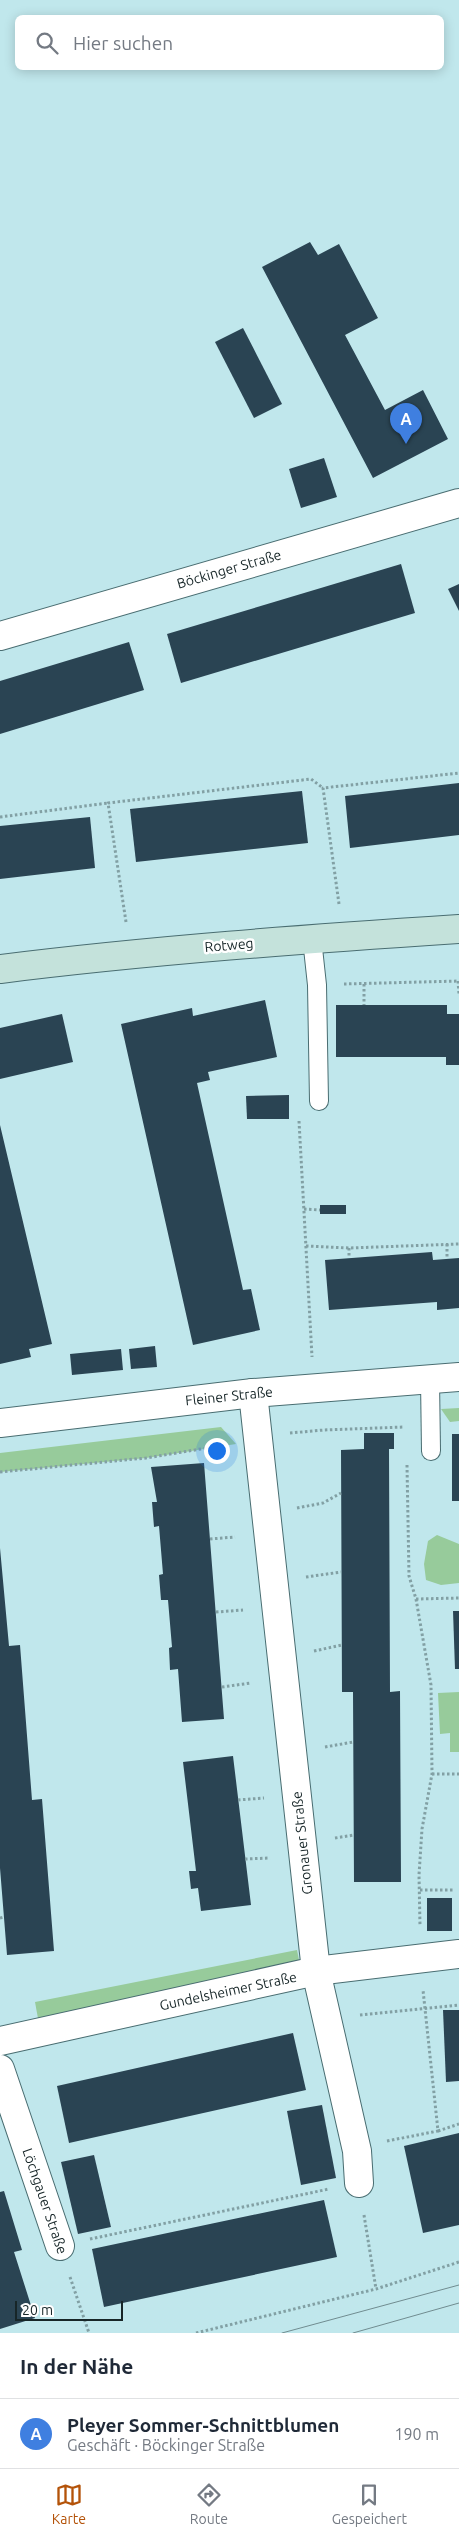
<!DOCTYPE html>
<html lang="de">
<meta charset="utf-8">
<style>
body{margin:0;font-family:Ubuntu,sans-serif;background:#f2f2f3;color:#1f2937}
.scale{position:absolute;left:15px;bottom:12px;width:108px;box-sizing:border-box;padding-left:5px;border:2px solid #172628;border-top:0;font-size:14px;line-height:18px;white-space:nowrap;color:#172628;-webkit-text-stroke:4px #fff;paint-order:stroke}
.you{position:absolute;left:216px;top:1450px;width:18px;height:18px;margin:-12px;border:4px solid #fff;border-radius:50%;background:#1a73e8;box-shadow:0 0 0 8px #1a73e833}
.badge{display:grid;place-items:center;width:32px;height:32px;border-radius:50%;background:#b45309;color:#fff;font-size:16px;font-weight:700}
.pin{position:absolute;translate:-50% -41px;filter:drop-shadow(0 1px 2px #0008)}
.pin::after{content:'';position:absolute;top:26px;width:18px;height:15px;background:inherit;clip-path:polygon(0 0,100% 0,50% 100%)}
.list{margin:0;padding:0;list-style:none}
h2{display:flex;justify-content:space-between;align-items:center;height:65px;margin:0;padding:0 20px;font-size:21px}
h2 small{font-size:16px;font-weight:400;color:#747a83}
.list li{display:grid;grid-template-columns:32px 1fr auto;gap:15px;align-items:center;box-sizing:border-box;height:70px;padding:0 20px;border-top:1px solid #e0e1e3}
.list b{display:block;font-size:19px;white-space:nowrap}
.list p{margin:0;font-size:16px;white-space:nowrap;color:#747a83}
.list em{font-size:16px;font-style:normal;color:#747a83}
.icon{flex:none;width:28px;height:28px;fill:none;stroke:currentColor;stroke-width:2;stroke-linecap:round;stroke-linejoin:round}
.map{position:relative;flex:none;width:459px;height:2333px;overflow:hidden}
.search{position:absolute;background:#fff;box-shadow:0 2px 12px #0003;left:15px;right:15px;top:15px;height:55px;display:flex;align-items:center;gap:12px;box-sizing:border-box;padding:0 18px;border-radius:8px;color:#747a83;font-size:19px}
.sheet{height:135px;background:#fff}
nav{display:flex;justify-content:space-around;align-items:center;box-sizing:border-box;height:70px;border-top:1px solid #e0e1e3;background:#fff;font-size:14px;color:#747a83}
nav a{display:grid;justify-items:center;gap:2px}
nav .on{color:#b45309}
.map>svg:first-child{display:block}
.green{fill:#97cb9b}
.building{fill:#2a4453}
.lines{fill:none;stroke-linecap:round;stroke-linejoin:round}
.lane-casing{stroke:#496d71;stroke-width:20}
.street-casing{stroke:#496d71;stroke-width:30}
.secondary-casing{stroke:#496d71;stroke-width:30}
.path{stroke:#82a0a4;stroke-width:3;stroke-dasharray:2.5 2.5;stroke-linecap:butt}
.lane{stroke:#fff;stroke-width:18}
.street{stroke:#fff;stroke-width:28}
.secondary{stroke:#c4e2db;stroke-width:28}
.tram{stroke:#708c90;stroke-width:1}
.labels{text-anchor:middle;stroke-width:5;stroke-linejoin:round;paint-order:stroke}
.street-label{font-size:14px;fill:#172628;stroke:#fff}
</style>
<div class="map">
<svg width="459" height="2333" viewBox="0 0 459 2333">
<rect width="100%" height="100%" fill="#c0e7ec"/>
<g class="green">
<path d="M459,1408v13l-9,1 -9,-13z"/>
<path d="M221,1427l15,17 -90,14 -146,14v-19z"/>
<path d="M437,1535l22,9v39l-18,2 -15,-5 -2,-16 4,-23z"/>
<path d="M459,1692v60h-9v-19l-10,1 -2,-41z"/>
<path d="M297,1950l4,20 -262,54 -4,-22z"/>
</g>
<g class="building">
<path d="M310,242l8,13 21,-11 39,74 -33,17 40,75 38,-20 25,49 -75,39 -111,-211z"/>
<path d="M243,328l39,76 -28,14 -39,-76z"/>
<path d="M324,458l13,39 -36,11 -12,-39z"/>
<path d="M401,564l14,49 -234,70 -14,-49z"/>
<path d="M459,584v27l-11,-22z"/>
<path d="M129,642l15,48 -144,44v-53z"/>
<path d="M459,783v52l-109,13 -5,-52z"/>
<path d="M302,791l6,52 -172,19 -6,-53z"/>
<path d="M90,817l5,51 -95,11v-53z"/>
<path d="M265,1000l12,57 -69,15 2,8 -13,3 46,207 8,-1 9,41 -67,15 -72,-321 71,-16 1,8z"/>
<path d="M336,1005h111v9h12v51h-13v-8h-110z"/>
<path d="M62,1014l11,48 -73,17v-51z"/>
<path d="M289,1095v24h-42l-1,-23z"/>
<path d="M0,1125l52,219 -23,5 2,8 -31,7z"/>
<rect x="320" y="1205" width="26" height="9"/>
<path d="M432,1252l1,8 26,-2v50l-22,2v-8l-108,8 -4,-50z"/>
<path d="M155,1346l2,21 -26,2 -2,-20z"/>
<path d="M121,1349l2,21 -51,5 -2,-21z"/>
<path d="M364,1433h30v16h-5l1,243 10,-1 1,191h-47l-1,-190h-11l-1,-242 23,-1z"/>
<rect x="452" y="1434" width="7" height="67"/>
<path d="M204,1463l20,256 -42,3 -4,-53 -8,1 -1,-22 3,-1 -4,-47h-7l-2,-25 4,-1 -4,-48 -5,1 -2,-25h5l-6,-35z"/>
<path d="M0,1548l9,98 11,-1 12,155 10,-1 12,152 -47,4 -7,-87z"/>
<path d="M453,1611h6v58h-4z"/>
<path d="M233,1756l18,149 -50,6 -3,-23 -7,1 -2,-18h7l-13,-109z"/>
<rect x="427" y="1898" width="25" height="33"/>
<path d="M443,2010h16v71l-13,1z"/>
<path d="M293,2033l13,57 -237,53 -12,-57z"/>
<path d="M322,2105l14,73 -35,7 -14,-74z"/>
<path d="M459,2133v92l-36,8 -19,-87z"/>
<path d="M94,2155l17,72 -33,7 -17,-72z"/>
<path d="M4,2191l18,59 -8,2 21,66 -35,11v-137z"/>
<path d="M324,2200l13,57 -233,50 -12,-58z"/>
</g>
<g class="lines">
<g class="lane-casing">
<g id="lane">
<path d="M312,939l5,46 2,116"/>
<path d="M430,1380l1,71"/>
</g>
</g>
<g class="street-casing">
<g id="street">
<path d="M0,636l459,-133"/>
<path d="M253,1393l63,578 41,180 2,32"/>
<path d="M0,1423l253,-30 206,-16"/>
<path d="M0,2041l316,-70 143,-17"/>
<path d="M0,2069l60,177"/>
</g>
</g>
<g class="secondary-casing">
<path id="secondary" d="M0,969c152,-19 306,-30 459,-40"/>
</g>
<g class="path">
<path d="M0,817l108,-14"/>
<path d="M339,904l-16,-116 136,-15"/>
<path d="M126,922l-18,-119 203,-24 12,9"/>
<path d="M458,981l1,13"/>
<path d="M344,984l115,-3"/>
<path d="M364,984v21"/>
<path d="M299,1121l13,236"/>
<path d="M304,1209l16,1"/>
<path d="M447,1244v15"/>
<path d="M306,1246l43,2 110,-4"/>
<path d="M349,1248v10"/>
<path d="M290,1433l34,-3 80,-3"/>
<path d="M407,1465l2,111 7,23 15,86 1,89 -10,55 -3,46 1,51"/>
<path d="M0,1472l146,-14 79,-13"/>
<path d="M297,1508l26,-5 18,-10"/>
<path d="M210,1539l25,-2"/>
<path d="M306,1577l35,-5"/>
<path d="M416,1599l43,-1"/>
<path d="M216,1612l27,-2"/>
<path d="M314,1651l28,-6"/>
<path d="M222,1687l29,-4"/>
<path d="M325,1747l28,-5"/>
<path d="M432,1774h27"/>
<path d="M238,1800l26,-2"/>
<path d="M335,1838l19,-3"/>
<path d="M245,1859l25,-1"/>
<path d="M420,1890h34"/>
<path d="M0,1918l4,-1"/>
<path d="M360,2015l99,-10"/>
<path d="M438,2131l21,-7"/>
<path d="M387,2141l51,-10 -15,-141"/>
<path d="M364,2215l12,74"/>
<path d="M90,2239l239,-50"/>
<path d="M70,2277l19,56"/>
<path d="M196,2333l180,-44 83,-27"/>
</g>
<use href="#lane" class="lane"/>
<use href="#street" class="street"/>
<use href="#secondary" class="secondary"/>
<g class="tram">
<path d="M282,2333l177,-48"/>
<path d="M353,2333l106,-30"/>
</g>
</g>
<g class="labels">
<g class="street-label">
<text transform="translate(229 569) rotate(-16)" y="5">Böckinger Straße</text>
<text transform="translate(229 945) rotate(-5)" y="5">Rotweg</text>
<text transform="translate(229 1396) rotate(-6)" y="5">Fleiner Straße</text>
<text transform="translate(302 1843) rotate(-96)" y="5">Gronauer Straße</text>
<text transform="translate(228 1991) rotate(-12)" y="5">Gundelsheimer Straße</text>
<text transform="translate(45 2201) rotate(71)" y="5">Löchgauer Straße</text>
</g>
</g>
</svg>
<div class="scale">20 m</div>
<div class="you"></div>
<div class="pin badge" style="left:406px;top:444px;background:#3f7fe0">A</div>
<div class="search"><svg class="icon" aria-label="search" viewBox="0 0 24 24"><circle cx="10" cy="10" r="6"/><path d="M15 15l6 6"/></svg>Hier suchen</div>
</div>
<section class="sheet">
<h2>In der Nähe<small></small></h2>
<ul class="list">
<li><span class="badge" style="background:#3f7fe0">A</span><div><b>Pleyer Sommer-Schnittblumen</b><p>Geschäft · Böckinger Straße</p></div><em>190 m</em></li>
</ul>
</section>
<nav>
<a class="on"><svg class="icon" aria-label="map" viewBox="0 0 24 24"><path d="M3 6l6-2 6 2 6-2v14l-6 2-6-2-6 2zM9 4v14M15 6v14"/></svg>Karte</a>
<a><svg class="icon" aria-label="directions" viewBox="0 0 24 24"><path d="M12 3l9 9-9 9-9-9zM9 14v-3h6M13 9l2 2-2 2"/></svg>Route</a>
<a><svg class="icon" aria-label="saved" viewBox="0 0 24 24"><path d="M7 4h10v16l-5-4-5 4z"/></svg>Gespeichert</a>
</nav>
